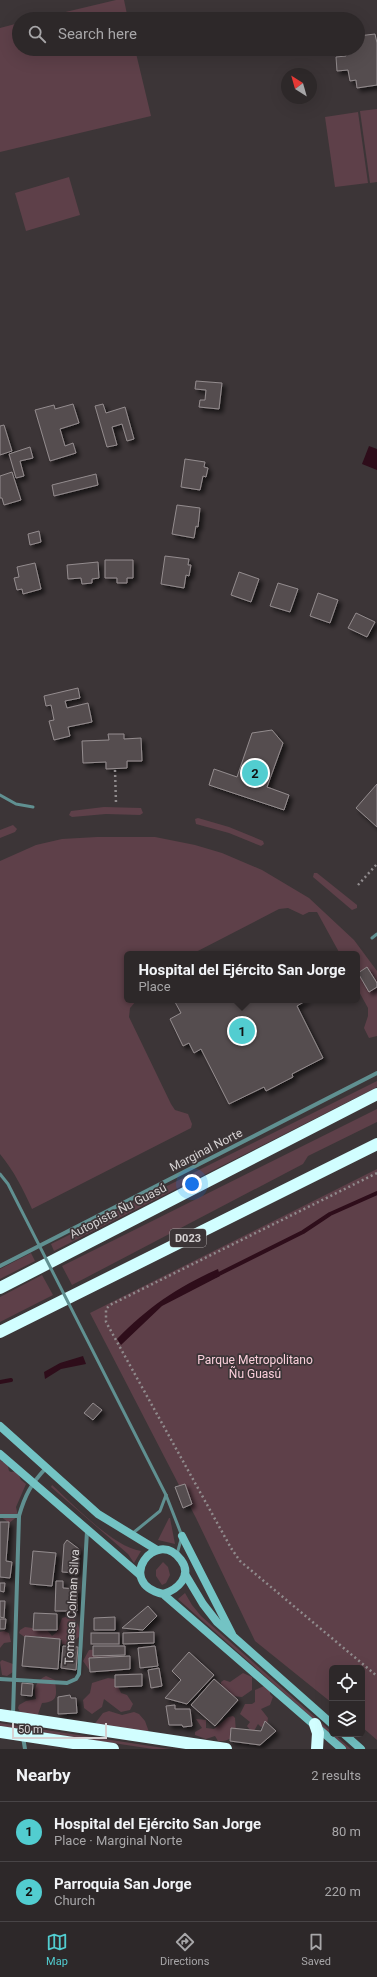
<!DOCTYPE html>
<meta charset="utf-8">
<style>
body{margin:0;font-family:Roboto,sans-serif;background:#353031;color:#f1f3f6}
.controls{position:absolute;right:12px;bottom:12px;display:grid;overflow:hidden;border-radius:6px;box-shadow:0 4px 16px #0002}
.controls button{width:36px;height:36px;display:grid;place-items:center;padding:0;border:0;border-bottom:1px solid #484446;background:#2d2829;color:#f1f3f6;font:20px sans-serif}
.compass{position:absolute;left:281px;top:68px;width:36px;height:36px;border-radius:50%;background:#2d2829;box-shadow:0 4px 16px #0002;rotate:323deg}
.scale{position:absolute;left:12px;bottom:10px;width:95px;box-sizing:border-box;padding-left:4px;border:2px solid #d6d2d3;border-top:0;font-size:11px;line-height:14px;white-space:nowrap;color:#d6d2d3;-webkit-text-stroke:3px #3c3537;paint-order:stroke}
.you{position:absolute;left:192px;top:1184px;width:14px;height:14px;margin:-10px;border:3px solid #fff;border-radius:50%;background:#1a73e8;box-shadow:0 0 0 6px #1a73e833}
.badge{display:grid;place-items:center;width:26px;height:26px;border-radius:50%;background:#52cdd0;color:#111;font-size:13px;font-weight:700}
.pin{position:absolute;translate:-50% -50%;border:2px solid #fff;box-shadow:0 1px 4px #0006}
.popup{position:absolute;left:124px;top:951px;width:236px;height:52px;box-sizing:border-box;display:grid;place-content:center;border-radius:6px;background:#2d2829;filter:drop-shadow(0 1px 3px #0005);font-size:13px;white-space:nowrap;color:#a7a6a8}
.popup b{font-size:15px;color:#f1f3f6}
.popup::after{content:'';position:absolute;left:50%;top:100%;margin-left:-8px;border:8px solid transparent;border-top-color:#2d2829}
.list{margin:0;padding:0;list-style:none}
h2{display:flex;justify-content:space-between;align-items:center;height:52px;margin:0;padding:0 16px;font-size:17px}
h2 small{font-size:13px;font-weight:400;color:#a7a6a8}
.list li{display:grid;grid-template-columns:26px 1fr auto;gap:12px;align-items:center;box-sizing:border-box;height:60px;padding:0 16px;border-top:1px solid #484446}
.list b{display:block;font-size:15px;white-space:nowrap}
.list p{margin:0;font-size:13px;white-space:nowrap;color:#a7a6a8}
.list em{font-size:13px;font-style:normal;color:#a7a6a8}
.icon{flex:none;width:22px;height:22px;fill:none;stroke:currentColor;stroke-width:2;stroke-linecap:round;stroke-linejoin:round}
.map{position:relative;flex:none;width:377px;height:1749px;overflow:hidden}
.search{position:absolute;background:#2d2829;box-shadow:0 4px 16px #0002;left:12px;right:12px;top:12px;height:44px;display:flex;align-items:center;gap:10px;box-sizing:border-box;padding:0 14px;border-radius:22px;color:#a7a6a8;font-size:15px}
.sheet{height:172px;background:#2d2829}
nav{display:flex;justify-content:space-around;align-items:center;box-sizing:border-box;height:56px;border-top:1px solid #484446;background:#2d2829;font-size:11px;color:#a7a6a8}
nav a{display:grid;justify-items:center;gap:2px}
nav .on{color:#52cdd0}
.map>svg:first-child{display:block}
.green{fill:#5e4049}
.water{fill:#2e0d1a}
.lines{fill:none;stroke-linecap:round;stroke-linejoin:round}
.stream{stroke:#2e0d1a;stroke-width:4}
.building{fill:#554e50;stroke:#948c8e;filter:url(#shadow)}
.path{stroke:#908b8d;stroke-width:2.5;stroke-dasharray:2 3;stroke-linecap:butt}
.lane{stroke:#609091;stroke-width:3}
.street{stroke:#609091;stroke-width:4}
.secondary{stroke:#73c3c4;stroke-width:8}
.highway{stroke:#d1feff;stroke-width:12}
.lane-bridge{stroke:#609091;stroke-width:3}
.labels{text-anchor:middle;stroke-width:3.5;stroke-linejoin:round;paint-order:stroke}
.shield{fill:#3c3537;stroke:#a8a3a4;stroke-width:1}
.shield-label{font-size:11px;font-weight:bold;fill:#d6d2d3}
.street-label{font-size:12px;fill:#d6d2d3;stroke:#3c3537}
.park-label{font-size:12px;fill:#facfdb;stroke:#3c3537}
</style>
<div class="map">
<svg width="377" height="1749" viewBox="0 0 377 1749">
<defs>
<filter id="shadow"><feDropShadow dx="3.5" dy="3.5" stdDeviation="2" flood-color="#0009"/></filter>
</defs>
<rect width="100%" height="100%" fill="#3c3537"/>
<g class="green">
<path d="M116,0h8l4,19h-92z"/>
<path d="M19,23v26h116l16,67 -151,36v-124z"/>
<path d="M377,109v73l-7,1 -10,-72z"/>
<path d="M358,112l10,71 -33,4 -10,-70z"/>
<path d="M69,177l11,38 -54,16 -11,-38z"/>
<path d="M104,807l37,1 2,5 -3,2 -34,-1 -34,3 -3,-2 2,-4z"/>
<path d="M198,818l31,9 34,14 1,3 -3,2 -32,-13 -33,-9 -1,-5z"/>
<path d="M13,825l4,4 -2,3 -15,6v-8z"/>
<path d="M97,837h58l40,8 27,8 40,17 47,28 45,42 23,31v65l-8,2 -5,-10 4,-12v-8l-11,-20v-34h-17l-23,-42h-8l-6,3 -15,-7 -9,1 -87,45h-65v46h10l-7,8 -1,9 42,87 4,6 13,4 4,10 -1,4 -159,81c-9,-20 -18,-38 -32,-55v-293l36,-16 26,-6z"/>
<path d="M314,873h3l40,32v3l-5,2 -39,-33z"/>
<path d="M377,1081v6l-323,164 -3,-7z"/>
<path d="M377,1109v13l-69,34 -5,8 -231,121 -10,-19z"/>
<path d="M377,1169v571l-15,-13v-59h-30v35l-77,-62 -59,-123 -106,-205z"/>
<path d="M31,1253l4,8 -35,18v-10z"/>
<path d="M42,1275l11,20 -53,27v-25z"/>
<path d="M0,1454l2,8h5l2,9 2,1 6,-1 4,9 5,4 -10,23 2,9 -9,7 -9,-7z"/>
<path d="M52,1485c21,19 61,62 89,66l-7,12 -6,-9 -77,-67z"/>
<path d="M169,1518h1l5,26 -17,-4z"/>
<path d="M163,1562l5,5 2,8 -4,8 -4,2 -6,-9v-6z"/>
<path d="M185,1593l7,12 9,11 150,133h-4l-169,-150z"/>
<path d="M69,1616c7,2 12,12 11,20l-6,5 1,5 -13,-2v-4l-18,-2 -7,-2 -11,2 -7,-5 1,-3 5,-3 22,3 5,6 5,-4 5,-14z"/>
<path d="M4,1631l5,2 2,9 -7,1 -4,5v-16z"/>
<path d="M99,1649l17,8v14l-5,1 -3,-4 -18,3 -7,-10 6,-11z"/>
<path d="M2,1660l11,4v8l-6,4 -5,-1 -2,-13z"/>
<path d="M243,1673l9,4v13l-10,7 -10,-1 -11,-11v-3l3,-2 6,2z"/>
<path d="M46,1676l9,4c1,13 5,22 -13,23l-5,14 -17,-5 -2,-4 1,-3 7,-4 10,-2c-3,-10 0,-19 10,-23z"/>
<path d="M108,1678l7,1 6,14 6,2 6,9 -3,6 -9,2 -17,-13 -2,8 -10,7 -8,-6 -1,-8 7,-7 2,-10z"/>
<path d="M264,1686l6,5v3l3,3 -3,8 -9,4 7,9 -1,6 -6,3 -3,-3 -4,7 -4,-1 -3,-4 3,-4 -10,-8 5,-10h7l3,-2v-12z"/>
<path d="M109,1711l13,4 12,-3 5,2 6,7 4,11 -56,-6 10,-13z"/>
<path d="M233,1716l2,2 1,15c-3,6 -12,9 -18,8l-3,-5 -9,3 -11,-4v-3l7,-4 -6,-9 10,1v8l8,1 14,-12z"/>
<path d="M0,1723l170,26h-17l-153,-23z"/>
</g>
<g class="water">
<path d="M369,446l8,3v21l-15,-6z"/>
<path d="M218,1269l2,7 -58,30 -41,39 -4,-6c31,-32 61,-52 101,-70z"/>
<path d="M83,1356l3,8 -25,5 -16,10 -1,-7 16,-9z"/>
</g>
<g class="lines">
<g class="stream">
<path d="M215,1276l88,-44 27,-18 47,-21"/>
<path d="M0,1382l11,-2"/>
</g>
</g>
<g class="building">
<path d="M375,34l2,9v42l-20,3 -1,-8 -6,1 -2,-11 -11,1 -1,-14 10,-1 -1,-7h13v-13z"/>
<path d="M196,381l26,2 -3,26 -20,-2 1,-7h5l1,-10 -11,-1z"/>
<path d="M73,404l6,19 -19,6 5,17 8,-3 3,10 -26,8 -15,-51 19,-5 1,4z"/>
<path d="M103,404l3,9 19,-6 9,32 -7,2 -5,-17 -10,3 5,18 -10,2 -12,-41z"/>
<path d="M4,425l8,26 -12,4v-29z"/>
<path d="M30,447l3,11 -13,3 4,15 -8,2 -7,-24z"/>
<path d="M185,459l20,3 -1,5 4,1 -2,9 -3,-1 -3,14 -19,-3z"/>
<path d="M12,472l9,28 -17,5 -2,-7h-2v-22z"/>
<path d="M96,474l2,11 -44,11 -2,-11z"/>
<path d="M177,505l23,3 -2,19 -2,-1 -2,12 -22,-4z"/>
<path d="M39,531l2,11 -11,3 -2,-11z"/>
<path d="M165,556l24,3 -1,6h3l-2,11 -3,-1 -2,13 -23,-4z"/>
<path d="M105,560h28v18h-6v5h-10v-5h-12z"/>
<path d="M98,562l1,16 -7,1v4l-10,1 -1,-6 -13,1 -1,-14z"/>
<path d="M35,563l6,26 -18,5 -1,-5 -5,1 -3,-12 5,-1 -2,-10z"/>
<path d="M239,572l20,7 -8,23 -20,-7z"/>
<path d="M278,583l20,6 -8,23 -20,-6z"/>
<path d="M318,593l20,7 -8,23 -20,-7z"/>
<path d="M356,613l19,9 -8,15 -19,-9z"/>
<path d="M78,688l2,10 -15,3 2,7 21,-5 4,19 -24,5 2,9 -16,4 -5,-19 5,-1 -3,-15 -5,1 -2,-10z"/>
<path d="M272,730l11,13 -16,44 22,8 -5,15 -75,-25 5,-16 23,8 15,-44z"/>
<path d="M108,734h16v5l17,-1 1,23h-15v7l-21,1v-7l-23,1 -1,-22 27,-1z"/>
<path d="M377,784v43l-21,-19z"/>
<path d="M367,967l10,16v4l-8,5 -11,-19z"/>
<path d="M180,1000h127l-10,6 26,52 -31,16 1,3 -27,14 -2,-4 -35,17 -28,-55 -7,4 -5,-10 -6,3 -13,-27 11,-6 -6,-11z"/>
<path d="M93,1403l9,7 -9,10 -9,-7z"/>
<path d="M185,1484l7,20 -9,4 -8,-21z"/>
<path d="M0,1522h9l-3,39 6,1 -2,16 -10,-1z"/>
<path d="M67,1540l12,9 -2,24 -15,-1 2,-28z"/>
<path d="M33,1551l23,2 -4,33 -22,-2z"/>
<path d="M56,1581h7v7l14,1v22h-22z"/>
<path d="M0,1583h5l-1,9 -4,-1z"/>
<path d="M0,1601h5l-1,17 -4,-1z"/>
<path d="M148,1606l9,10 -14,14 -21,-2z"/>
<path d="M34,1613l23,1v16h-24z"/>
<path d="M115,1617v13h-21v-12z"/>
<path d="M0,1619h6l-1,10h-5z"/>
<path d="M154,1632v11l-31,1v-11z"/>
<rect x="91" y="1633" width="28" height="11"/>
<path d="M25,1636l35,3 -2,30 -36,-3z"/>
<path d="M63,1646l15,1 -2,23 -15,-2z"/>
<path d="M93,1646h32v9l-32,1z"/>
<path d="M155,1646l3,20 -18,2 -2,-20z"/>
<path d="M189,1652l25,23 -27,29 -22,-6 16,-18 -9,-9z"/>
<path d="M130,1656v13l-40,3 -1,-14z"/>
<path d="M159,1668l3,18 -11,2 -3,-18z"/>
<path d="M142,1674v12l-27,1v-12z"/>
<path d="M214,1679l24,21 -23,26 -24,-21z"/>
<path d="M22,1683l11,1 -1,12 -11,-1z"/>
<path d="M70,1695l1,3h5l1,15 -19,1v-17z"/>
<path d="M175,1705v4h15l2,17 -9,1 -1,-2h-13l-3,-19z"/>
<path d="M265,1721l11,10 -16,14 -30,-4 1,-13 30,3z"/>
</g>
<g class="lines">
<g class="path">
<path d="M115,770l1,33"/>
<path d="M358,885l19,-21"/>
<path d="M377,1173l-267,132 -4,4v13l125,226 9,13 137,115"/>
</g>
<g class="lane">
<path d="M0,795l16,9 17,3"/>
<path d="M372,938l5,-4"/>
<path d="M166,1495l16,41 -5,18"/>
<path d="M133,1533l27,-22 6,-16"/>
</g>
<g class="street">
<path d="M0,1266l377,-193"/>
<path d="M0,1516h19"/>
<path d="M0,1679l67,4 9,-4 3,-5 8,-143"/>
<path d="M13,1715l6,-199c6,-21 12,-32 27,-48"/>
<path d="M23,1737l2,12"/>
</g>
<g class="secondary">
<path d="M0,1426l98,88 59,36"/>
<path d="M0,1454l140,121"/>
<path d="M182,1536l50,98"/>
<path d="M185,1574l18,30 14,18 115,102"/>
<path d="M163,1594c14,-4 30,-18 18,-34 -25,-34 -67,23 -18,34l179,155"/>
<path d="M344,1734l17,15"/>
</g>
<g class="highway">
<path d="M0,1288l377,-194"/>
<path d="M0,1332l377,-188"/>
<path d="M0,1715l226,34"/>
<path d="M315,1724l3,9 -1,16"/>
<path d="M0,1732l113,17"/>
</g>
<path class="lane-bridge" d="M0,1174l8,10 158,311"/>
</g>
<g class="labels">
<rect class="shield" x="170" y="1229" width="36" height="18" rx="3"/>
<g class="shield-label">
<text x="188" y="1242">D023</text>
</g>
<g class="street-label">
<text transform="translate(206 1150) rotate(-27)" y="4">Marginal Norte</text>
<text transform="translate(118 1211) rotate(-27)" y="4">Autopista Ñu Guasú</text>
<text transform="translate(72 1607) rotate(-87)" y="4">Tomasa Colman Silva</text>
</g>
<g class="park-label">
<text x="255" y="1364">Parque Metropolitano<tspan x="255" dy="14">Ñu Guasú</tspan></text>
</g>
</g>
</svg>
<div class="controls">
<button><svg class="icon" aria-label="locate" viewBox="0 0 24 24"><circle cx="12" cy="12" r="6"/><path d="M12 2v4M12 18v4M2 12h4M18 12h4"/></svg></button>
<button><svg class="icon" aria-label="layers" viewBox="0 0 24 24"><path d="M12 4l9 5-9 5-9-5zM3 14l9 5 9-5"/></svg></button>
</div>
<svg class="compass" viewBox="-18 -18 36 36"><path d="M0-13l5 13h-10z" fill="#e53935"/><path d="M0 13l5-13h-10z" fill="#a7a6a8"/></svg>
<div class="scale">50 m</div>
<div class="you"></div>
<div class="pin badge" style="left:242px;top:1031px">1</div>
<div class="popup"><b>Hospital del Ejército San Jorge</b>Place</div>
<div class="pin badge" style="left:255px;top:773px">2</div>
<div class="search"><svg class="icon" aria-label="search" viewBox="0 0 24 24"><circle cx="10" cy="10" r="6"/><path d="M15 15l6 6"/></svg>Search here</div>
</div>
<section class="sheet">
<h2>Nearby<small>2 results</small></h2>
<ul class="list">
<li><span class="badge">1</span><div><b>Hospital del Ejército San Jorge</b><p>Place · Marginal Norte</p></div><em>80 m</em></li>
<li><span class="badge">2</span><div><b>Parroquia San Jorge</b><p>Church</p></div><em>220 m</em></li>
</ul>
</section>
<nav>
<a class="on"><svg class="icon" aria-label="map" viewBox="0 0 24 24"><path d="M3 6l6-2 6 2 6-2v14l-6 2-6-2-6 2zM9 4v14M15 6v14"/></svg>Map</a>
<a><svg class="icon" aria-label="directions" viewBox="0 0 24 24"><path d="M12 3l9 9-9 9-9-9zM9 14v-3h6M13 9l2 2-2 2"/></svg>Directions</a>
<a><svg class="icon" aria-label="saved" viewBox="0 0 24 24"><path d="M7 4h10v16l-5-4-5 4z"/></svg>Saved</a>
</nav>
